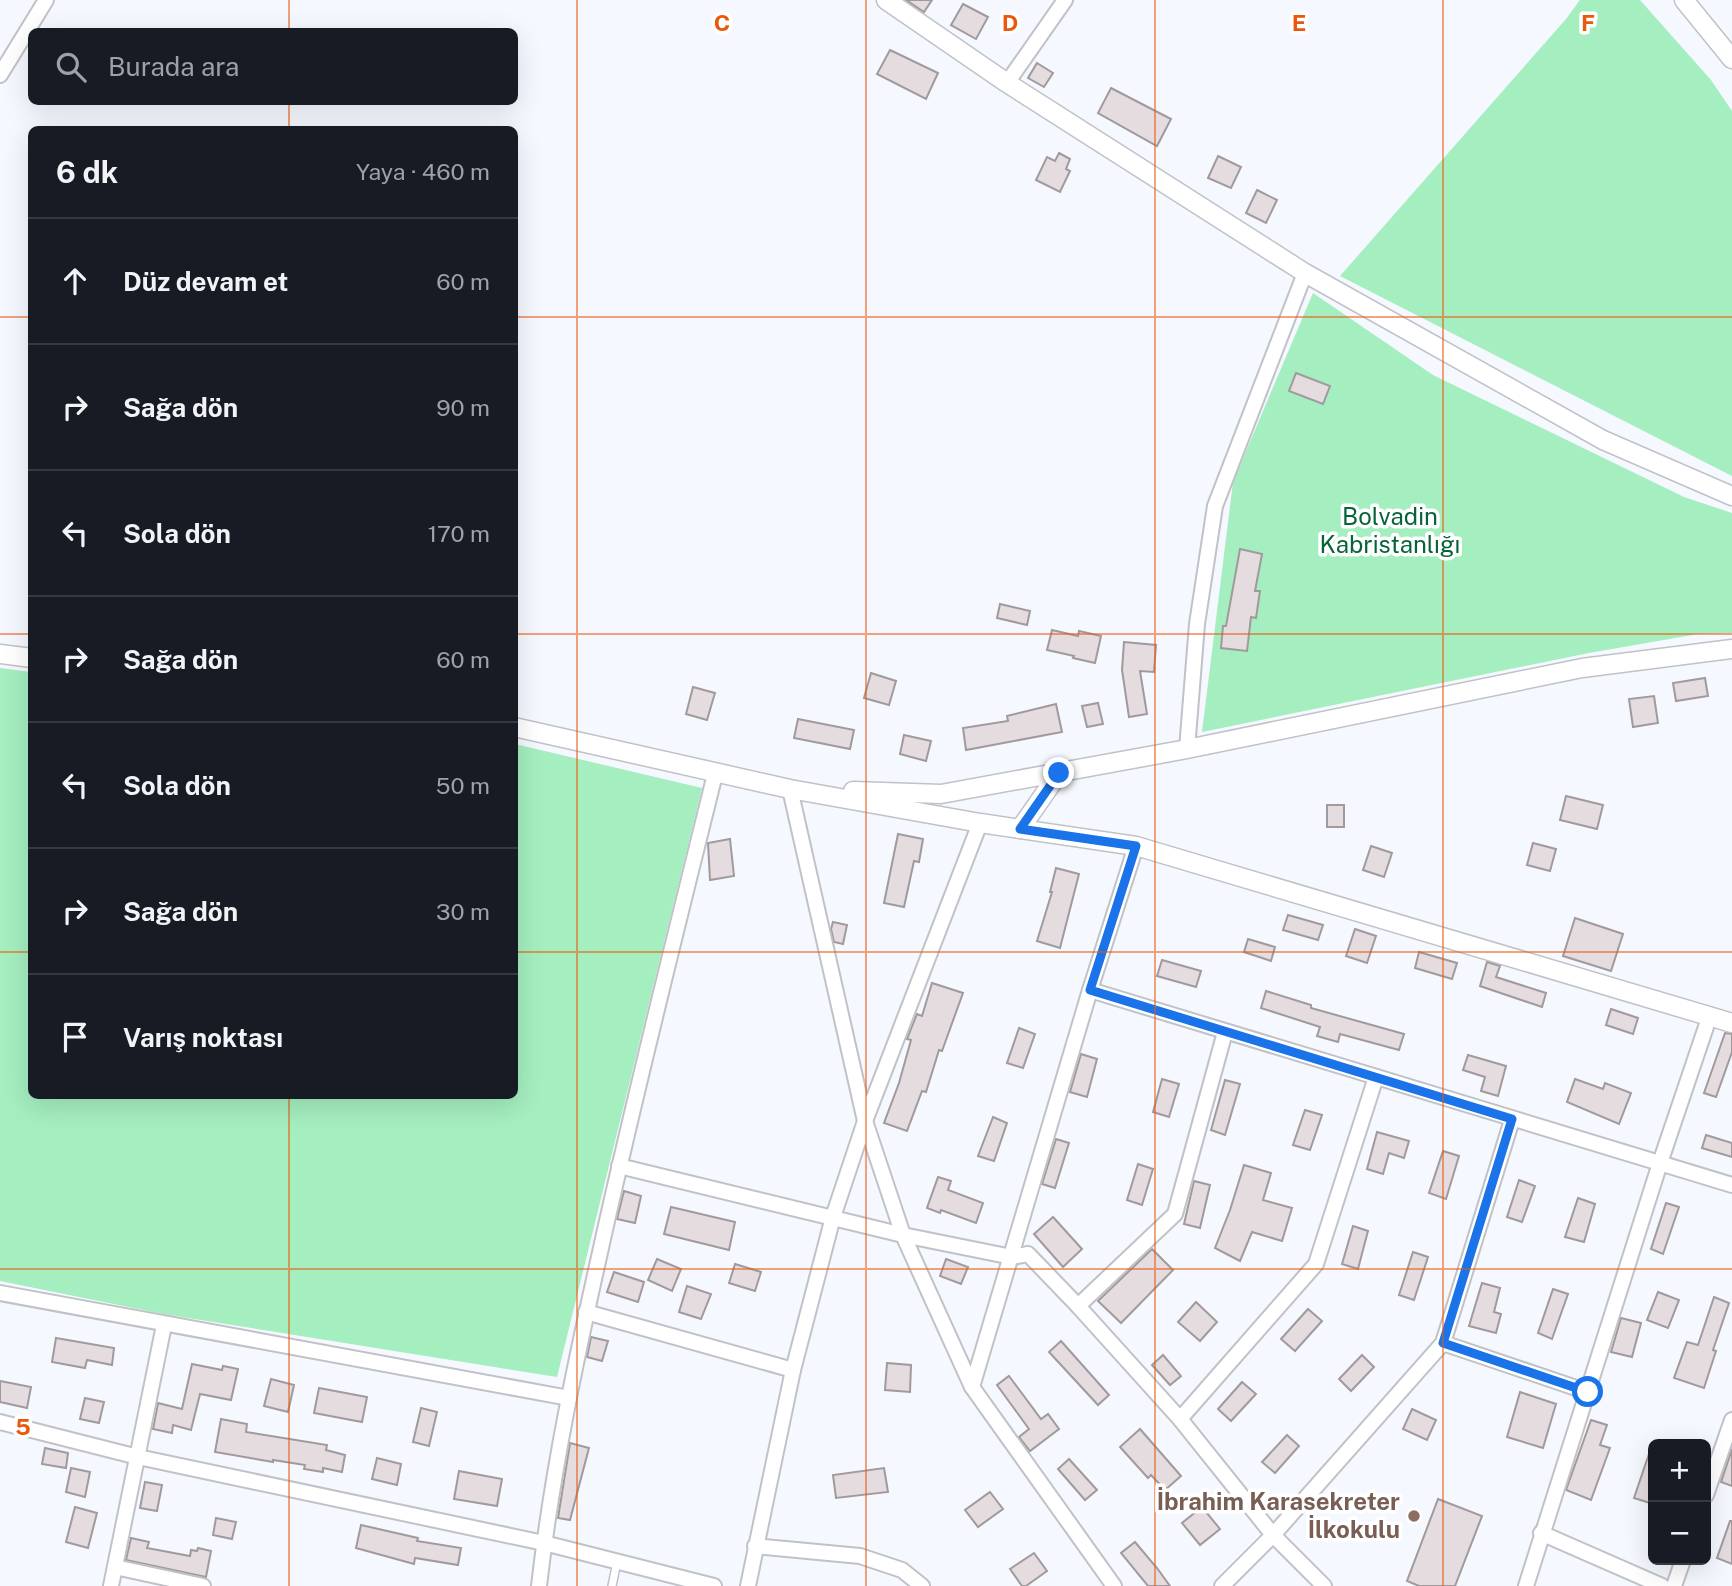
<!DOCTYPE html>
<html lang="tr">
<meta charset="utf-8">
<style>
body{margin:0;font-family:"Public Sans",sans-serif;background:#242831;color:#f1f3f6}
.controls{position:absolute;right:21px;bottom:21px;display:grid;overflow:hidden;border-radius:10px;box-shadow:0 7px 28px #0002}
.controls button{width:63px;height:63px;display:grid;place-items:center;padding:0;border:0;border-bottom:2px solid #363941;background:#171b24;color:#f1f3f6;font:35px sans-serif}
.stop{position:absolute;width:21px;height:21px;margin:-16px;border:5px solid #1a73e8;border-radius:50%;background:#fff}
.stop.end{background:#1a73e8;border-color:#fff;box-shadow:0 2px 7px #0008}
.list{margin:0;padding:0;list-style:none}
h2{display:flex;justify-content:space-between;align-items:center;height:91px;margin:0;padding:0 28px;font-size:30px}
h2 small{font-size:23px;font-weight:400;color:#9ea1a6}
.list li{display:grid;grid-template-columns:46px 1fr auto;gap:21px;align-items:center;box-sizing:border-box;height:126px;padding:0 28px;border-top:2px solid #363941}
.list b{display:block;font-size:26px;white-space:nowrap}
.list em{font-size:23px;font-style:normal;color:#9ea1a6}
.icon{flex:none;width:38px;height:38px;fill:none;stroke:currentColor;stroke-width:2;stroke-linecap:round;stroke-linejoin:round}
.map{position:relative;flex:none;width:1732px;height:1586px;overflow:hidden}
.search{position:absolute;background:#171b24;box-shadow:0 7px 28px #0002;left:28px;top:28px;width:490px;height:77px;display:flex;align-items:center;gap:18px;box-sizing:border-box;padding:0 24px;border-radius:10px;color:#9ea1a6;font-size:26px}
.panel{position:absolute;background:#171b24;box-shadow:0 7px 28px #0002;left:28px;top:126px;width:490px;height:973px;border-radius:10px}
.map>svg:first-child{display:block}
.green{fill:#a4eebf}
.building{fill:#e4dcdf;stroke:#a19a9c;stroke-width:2}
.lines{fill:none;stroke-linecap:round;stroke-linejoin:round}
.service-casing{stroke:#c0c2c8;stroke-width:10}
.minor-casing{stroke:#c0c2c8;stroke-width:18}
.tertiary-casing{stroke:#c0c2c8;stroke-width:21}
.service{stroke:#fff;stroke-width:7}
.minor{stroke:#fff;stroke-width:14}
.tertiary{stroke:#fff;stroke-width:18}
.route{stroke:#1a73e8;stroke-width:9}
.grid{fill:none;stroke:#e8590c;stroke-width:2;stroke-opacity:0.55}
.education-dot{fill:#8d6e63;stroke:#fff;stroke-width:2.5}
.labels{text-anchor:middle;stroke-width:7;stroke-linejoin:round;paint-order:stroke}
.park-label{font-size:24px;fill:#076439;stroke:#fff}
.education-label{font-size:24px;font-weight:bold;fill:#785e54;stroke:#fff;text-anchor:end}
.grid-label{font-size:23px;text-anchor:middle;font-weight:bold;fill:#e8590c;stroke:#fff;stroke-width:7;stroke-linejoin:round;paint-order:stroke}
</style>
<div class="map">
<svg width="1732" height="1586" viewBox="0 0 1732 1586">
<rect width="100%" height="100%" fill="#f6f8ff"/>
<g class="green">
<path d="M1580,0h60l71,80 21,31v365l-392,-200 226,-257z"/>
<path d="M1313,293l120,82 251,122 48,16v120l-34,1 -109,19 -387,79 31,-250z"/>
<path d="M0,668l31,4 1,424h482l1,-352 187,44 -145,589 -394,-63 -163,-33z"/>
</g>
<g class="building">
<path d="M906,0h26l-8,12z"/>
<path d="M963,4l25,13 -12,22 -25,-14z"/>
<path d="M890,50l48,23 -12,26 -49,-25z"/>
<path d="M1037,63l16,10 -9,14 -16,-9z"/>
<path d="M1111,88l60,31 -14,27 -59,-33z"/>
<path d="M1059,153l11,6 -4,10 4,2 -10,21 -24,-12 11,-23 8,4z"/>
<path d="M1218,156l23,11 -10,21 -23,-10z"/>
<path d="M1257,190l20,10 -11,23 -20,-10z"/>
<path d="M1296,373l34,13 -7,18 -34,-13z"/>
<path d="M1240,549l22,5 -7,37h5l-4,27 -5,-1 -4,34 -26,-3 2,-22h3z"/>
<path d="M1000,604l30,7 -3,14 -30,-7z"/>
<path d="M1052,630l26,6 1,-5 22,5 -6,27 -22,-5 1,-2 -27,-6z"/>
<path d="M1124,642l32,3 -2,27 -14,-1 7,43 -18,3 -7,-47z"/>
<path d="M871,673l25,8 -7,24 -25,-7z"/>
<path d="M1705,678l3,18 -32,5 -3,-18z"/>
<path d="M693,687l22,6 -8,27 -21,-6z"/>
<path d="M1654,696l4,27 -25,4 -4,-28z"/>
<path d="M1098,703l5,21 -16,3 -5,-21z"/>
<path d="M1056,704l6,28 -96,18 -3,-22 45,-7 -1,-5z"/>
<path d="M798,719l56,11 -4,19 -56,-11z"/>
<path d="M904,735l27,6 -5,20 -26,-7z"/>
<path d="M1566,796l37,9 -6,24 -37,-9z"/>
<rect x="1327" y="805" width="17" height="22"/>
<path d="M898,834l25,5 -4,23 -5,-1 -10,46 -20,-4z"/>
<path d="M730,839l4,37 -24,4 -2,-37z"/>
<path d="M1533,843l23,6 -6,22 -23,-6z"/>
<path d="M1371,846l21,7 -8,24 -21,-7z"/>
<path d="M1056,868l23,6 -19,74 -23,-7 15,-49h-2z"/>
<path d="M1288,915l35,10 -5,15 -35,-10z"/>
<path d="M1575,918l48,16 -12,37 -48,-15z"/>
<path d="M833,922l14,3 -4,19 -9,-2 -3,-13z"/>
<path d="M1355,929l21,7 -9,27 -21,-7z"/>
<path d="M1248,939l27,8 -4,14 -27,-9z"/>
<path d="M1419,952l38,11 -5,16 -37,-11z"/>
<path d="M1162,960l39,11 -5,16 -39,-11z"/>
<path d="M1487,962l13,4 -4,11 50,16 -4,14 -62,-21z"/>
<path d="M932,983l31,10 -21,58 -3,-1 -13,42 -4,-1 -15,40 -23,-8 15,-40 12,-43 -4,-1 10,-25 5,2z"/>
<path d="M1266,991l45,14v3l93,26 -5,16 -59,-16 -2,8 -21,-6 3,-9 -59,-19z"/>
<path d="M1611,1009l27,9 -5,16 -27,-9z"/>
<path d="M1019,1028l16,6 -12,34 -16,-5z"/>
<path d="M1725,1033l7,1v18l-16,45 -12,-4z"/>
<path d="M1081,1054l16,5 -10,38 -17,-5z"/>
<path d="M1468,1055l38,11 -8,30 -17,-5 4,-14 -22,-7z"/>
<path d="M1162,1079l17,5 -10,33 -16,-5z"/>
<path d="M1575,1079l28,10 2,-6 26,10 -12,31 -52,-22z"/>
<path d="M1225,1080l15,4 -15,51 -14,-5z"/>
<path d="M1305,1110l17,5 -12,35 -17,-5z"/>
<path d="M993,1117l14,6 -13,38 -16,-5z"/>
<path d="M1377,1132l32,9 -5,17 -15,-5 -6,21 -16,-5z"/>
<path d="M1706,1135l26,8v14l-30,-9z"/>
<path d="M1056,1139l13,4 -14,45 -13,-4z"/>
<path d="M1443,1151l16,5 -13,43 -17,-6z"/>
<path d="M1138,1164l15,5 -11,36 -15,-5z"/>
<path d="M1244,1165l27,8 -8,27 29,8 -10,33 -30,-9 -12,29 -25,-13 15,-38z"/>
<path d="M938,1177l13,4 -3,9 35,13 -7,20 -35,-13 -1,3 -13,-5z"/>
<path d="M1519,1180l16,6 -13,36 -15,-5z"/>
<path d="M1194,1181l16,4 -10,43 -16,-4z"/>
<path d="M624,1191l17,5 -6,27 -18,-4z"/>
<path d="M1578,1198l17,6 -11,38 -19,-5z"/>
<path d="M1666,1203l13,4 -16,47 -12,-5z"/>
<path d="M671,1207l64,15 -6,28 -65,-16z"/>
<path d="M1053,1217l29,32 -19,18 -29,-33z"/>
<path d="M1353,1226l15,5 -10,38 -16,-5z"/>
<path d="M1152,1249l21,21 -52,53 -23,-22z"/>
<path d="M1413,1252l15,5 -14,43 -15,-5z"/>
<path d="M657,1259l24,10 -9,22 -24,-11z"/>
<path d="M946,1259l22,8 -7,17 -21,-8z"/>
<path d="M735,1264l26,8 -6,19 -26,-8z"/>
<path d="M614,1272l30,10 -6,20 -31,-10z"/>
<path d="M1482,1283l18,5 -6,24 7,2 -5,19 -27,-7z"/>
<path d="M687,1286l24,8 -10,25 -22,-7z"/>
<path d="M1553,1289l15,5 -16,45 -14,-6z"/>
<path d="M1658,1292l21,8 -11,28 -21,-8z"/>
<path d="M1714,1297l15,6 -16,47 3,1 -12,37 -30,-10 13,-36 11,3z"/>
<path d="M1196,1302l21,20 -17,19 -22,-19z"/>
<path d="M1308,1309l14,12 -27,30 -14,-12z"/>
<path d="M1621,1318l20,5 -9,34 -21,-5z"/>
<path d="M591,1337l17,4 -6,20 -15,-4z"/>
<path d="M56,1338l58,10 -2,17 -25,-5 -2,8 -33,-6z"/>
<path d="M1061,1341l48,54 -11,10 -49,-53z"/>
<path d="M1163,1355l18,21 -11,9 -18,-20z"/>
<path d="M1362,1355l12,12 -23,24 -12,-12z"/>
<path d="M887,1363l24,2 -1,27 -25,-2z"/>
<path d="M192,1364l30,6 1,-4 15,3 -7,31 -31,-6 -9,36 -18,-5 -1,8 -19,-4 5,-26 24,6z"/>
<path d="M1009,1376l32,43 7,-5 11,15 -29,22 -11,-14 10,-8 -32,-44z"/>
<path d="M271,1379l23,6 -6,27 -24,-6z"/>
<path d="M0,1381l31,6 -4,21 -27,-6z"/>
<path d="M1242,1382l14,12 -25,27 -13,-12z"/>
<path d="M319,1388l48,9 -5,25 -48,-9z"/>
<path d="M1520,1392l36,12 -13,44 -36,-11z"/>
<path d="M85,1398l19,4 -5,21 -19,-4z"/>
<path d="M421,1408l16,4 -8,34 -16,-4z"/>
<path d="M1412,1409l24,11 -9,20 -24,-11z"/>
<path d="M221,1419l26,5 -1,8 81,13 -1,5 19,5 -3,17 -19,-4v4l-19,-3 1,-4 -32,-5v2l-58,-10z"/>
<path d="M1591,1420l16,5 -7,20 10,3 -19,52 -25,-10z"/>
<path d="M1140,1429l41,47 -16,14 -14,-15 -3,3 -28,-31z"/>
<path d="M1287,1435l12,11 -24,27 -13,-11z"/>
<path d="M570,1443l19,5 -19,72 -12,-2z"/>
<path d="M45,1448l23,5 -2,15 -24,-4z"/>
<path d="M1651,1448l2,1v55l-19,-6z"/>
<path d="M1732,1449v37l-11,-4z"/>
<path d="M377,1458l24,6 -4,21 -25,-6z"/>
<path d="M1069,1459l28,31 -12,10 -27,-31z"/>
<path d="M71,1468l19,4 -5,25 -19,-5z"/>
<path d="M884,1468l4,24 -52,6 -3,-23z"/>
<path d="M459,1471l43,8 -5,27 -43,-7z"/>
<path d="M145,1482l17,3 -5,26 -17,-3z"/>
<path d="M990,1492l13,17 -25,18 -13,-17z"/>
<path d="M1438,1499l44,17 -27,70h-36l-12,-5z"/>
<path d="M75,1507l22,6 -9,35 -22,-6z"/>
<path d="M1202,1507l18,22 -20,16 -18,-22z"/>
<path d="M216,1518l20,4 -4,17 -19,-4z"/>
<path d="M1730,1521h2v43l-15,-6z"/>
<path d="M361,1525l57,13 -1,3 44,7 -3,17 -43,-7 -1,6 -58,-16z"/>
<path d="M131,1538l18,4 -2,6 43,8 1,-6 6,1 1,-3 13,3 -5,26 -80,-17z"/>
<path d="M1135,1542l22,26 13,18h-22l-27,-33z"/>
<path d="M1034,1553l13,18 -21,15h-4l-12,-17z"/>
</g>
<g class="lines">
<g class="service-casing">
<path id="service" d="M612,1586l5,-24"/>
</g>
<g class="minor-casing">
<g id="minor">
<path d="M0,75l46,-75"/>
<path d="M1007,83l58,-83"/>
<path d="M1187,749l10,-125 18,-118 90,-233"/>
<path d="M790,789l75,332 38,114 69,152 142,199"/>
<path d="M1090,990l642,195"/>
<path d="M619,1166l284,69 109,22 16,-3 50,52 102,113 93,116 51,51"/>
<path d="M0,1293l569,105"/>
<path d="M1078,1306l97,-92 50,-182"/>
<path d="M586,1312l207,58"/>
<path d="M1443,1343l145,49"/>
<path d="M972,1387l118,-397 46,-144"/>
<path d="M1180,1419l136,-155 60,-187"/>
<path d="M0,1422l138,35 406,86 170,43"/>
<path d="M1706,1495l26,-75"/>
<path d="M1541,1533l121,53"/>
<path d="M755,1546l105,10 42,14 20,16"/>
<path d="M115,1567l88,19"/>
<path d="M111,1586l53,-261"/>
<path d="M539,1586c13,-114 37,-227 62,-338 35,-159 75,-316 114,-474"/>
<path d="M748,1586l45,-216 40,-153 32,-96 115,-298"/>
<path d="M1222,1586l51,-51 170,-192 69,-223"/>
<path d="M1526,1586l134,-423 50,-148"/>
<path d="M1674,1586l9,-26"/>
</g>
</g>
<g class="tertiary-casing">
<g id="tertiary">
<path d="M886,0l121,83 298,190 298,167 129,56"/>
<path d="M1684,0l48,59"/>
<path d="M0,654l32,4"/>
<path d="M514,727l276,62 190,34 156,23 596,177"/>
<path d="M853,791l88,3 246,-45 395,-81 150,-19"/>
<path d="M1020,829l39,-56"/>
</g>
</g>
<use href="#service" class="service"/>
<use href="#minor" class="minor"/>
<use href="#tertiary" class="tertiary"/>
</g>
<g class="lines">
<path class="route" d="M1059,773l-39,56 116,17 -46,144 422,129 -69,224 145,49"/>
</g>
<path class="grid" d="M289,0v32M577,0v1586M866,0v1586M1155,0v1586M1443,0v1586M289,102v28M0,317h32M514,317h1218M0,634h32M514,634h1218M0,952h32M514,952h1218M289,1096v490M0,1269h1732"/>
<circle class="education-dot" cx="1414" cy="1516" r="7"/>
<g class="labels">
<g class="park-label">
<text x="1390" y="525">Bolvadin<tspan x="1390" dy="28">Kabristanlığı</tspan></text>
</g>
<g class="education-label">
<text x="1400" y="1510">İbrahim Karasekreter<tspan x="1400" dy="28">İlkokulu</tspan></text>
</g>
</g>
<g class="grid-label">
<text x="722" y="31">C</text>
<text x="1010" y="31">D</text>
<text x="1299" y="31">E</text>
<text x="1588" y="31">F</text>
<text x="23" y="1435">5</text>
</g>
</svg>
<div class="controls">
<button>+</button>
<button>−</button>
</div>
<div class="stop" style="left:1588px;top:1392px"></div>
<div class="stop end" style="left:1059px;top:773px"></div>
<div class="search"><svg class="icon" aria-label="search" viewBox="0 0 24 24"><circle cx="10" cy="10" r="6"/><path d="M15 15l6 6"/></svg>Burada ara</div>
<section class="panel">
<h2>6 dk<small>Yaya · 460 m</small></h2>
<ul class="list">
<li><svg class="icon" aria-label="ahead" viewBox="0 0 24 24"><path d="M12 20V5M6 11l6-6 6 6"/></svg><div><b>Düz devam et</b></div><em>60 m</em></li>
<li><svg class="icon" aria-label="right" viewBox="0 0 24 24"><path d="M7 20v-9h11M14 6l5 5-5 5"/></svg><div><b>Sağa dön</b></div><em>90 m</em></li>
<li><svg class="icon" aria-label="left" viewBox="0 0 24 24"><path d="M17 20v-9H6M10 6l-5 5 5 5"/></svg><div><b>Sola dön</b></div><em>170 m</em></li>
<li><svg class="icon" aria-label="right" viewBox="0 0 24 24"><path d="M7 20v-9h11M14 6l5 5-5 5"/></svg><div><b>Sağa dön</b></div><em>60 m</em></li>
<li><svg class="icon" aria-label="left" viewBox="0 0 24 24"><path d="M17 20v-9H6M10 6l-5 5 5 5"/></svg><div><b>Sola dön</b></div><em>50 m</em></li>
<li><svg class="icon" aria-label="right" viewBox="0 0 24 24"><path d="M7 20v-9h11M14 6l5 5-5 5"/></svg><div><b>Sağa dön</b></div><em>30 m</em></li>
<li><svg class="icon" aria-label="arrive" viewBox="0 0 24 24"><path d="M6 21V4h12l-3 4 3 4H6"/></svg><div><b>Varış noktası</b></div></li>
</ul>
</section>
</div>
